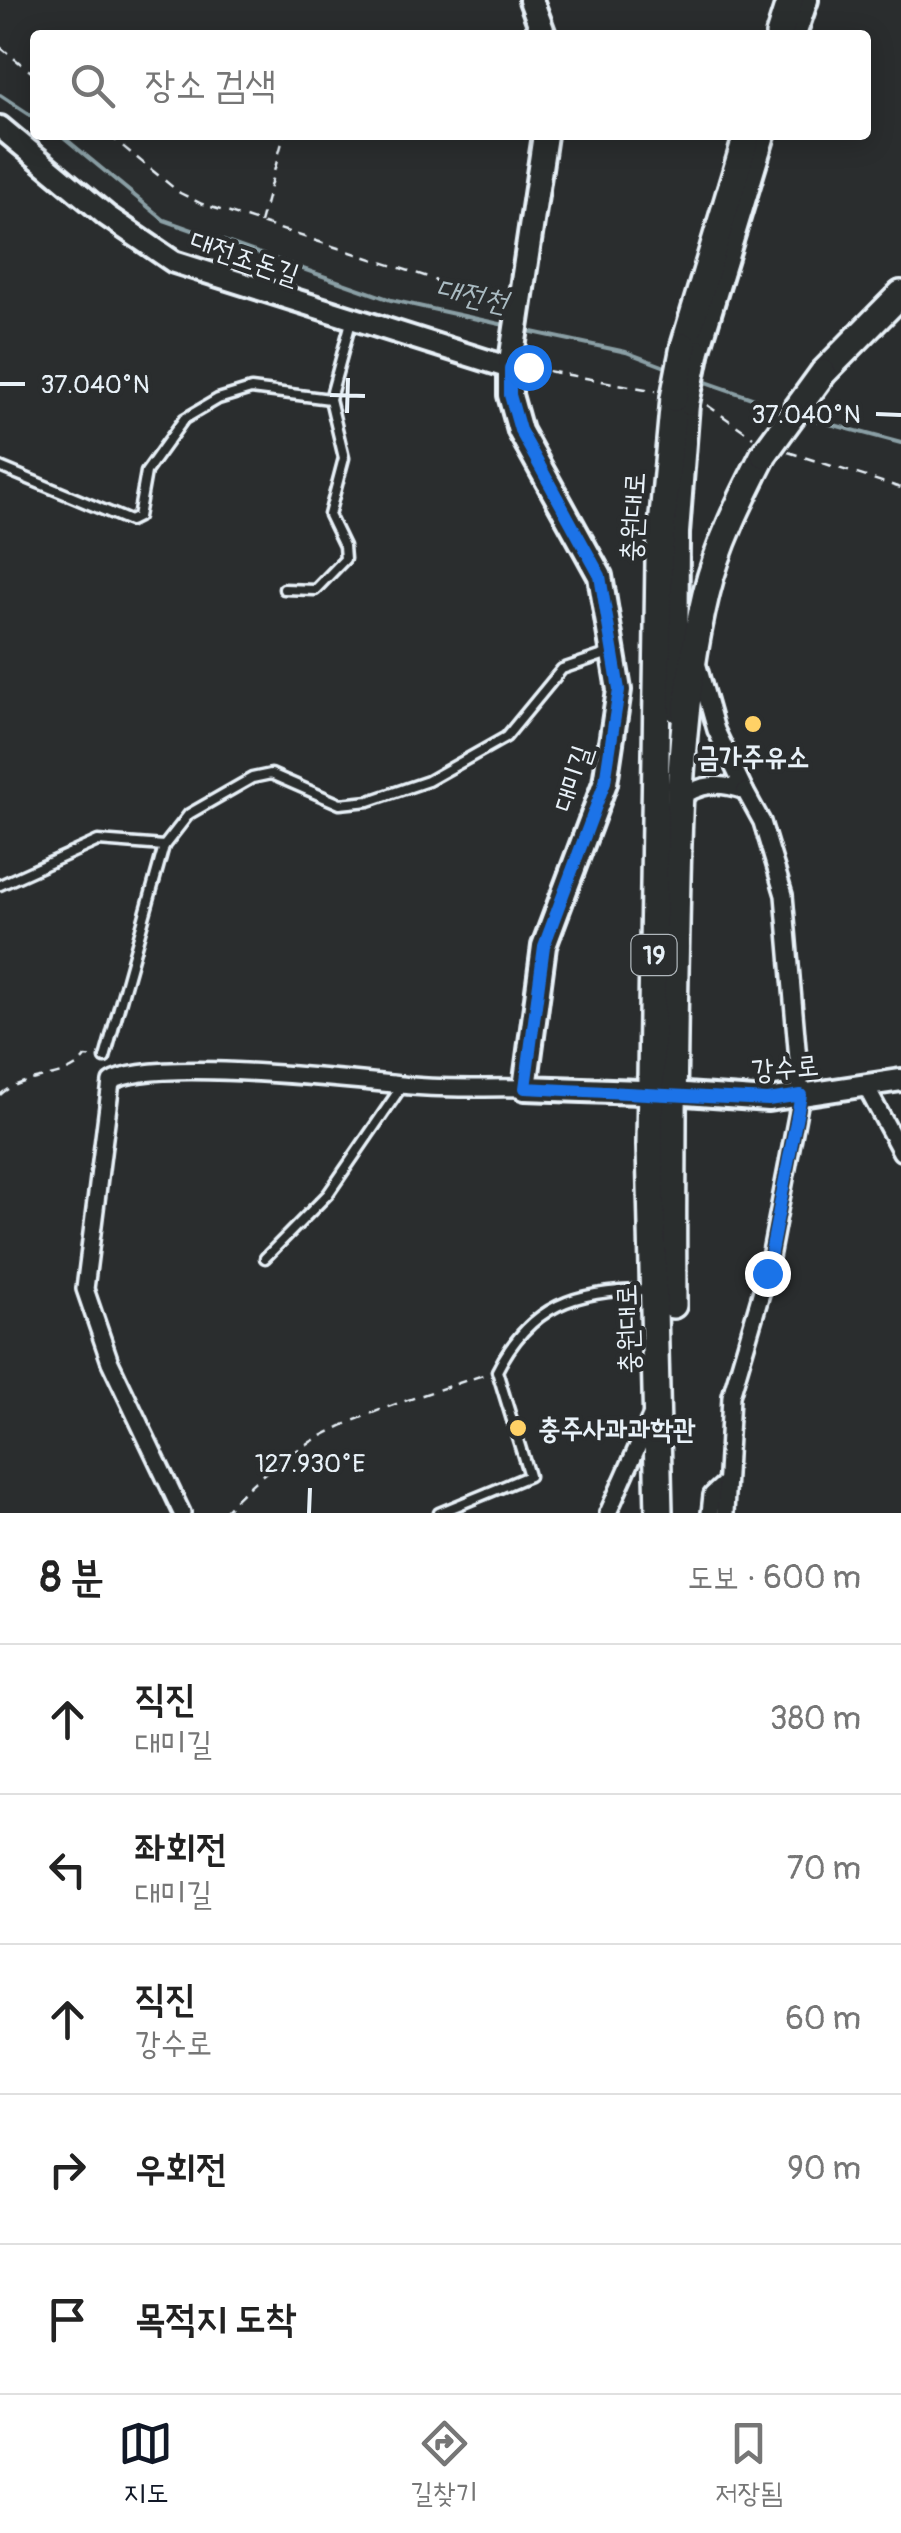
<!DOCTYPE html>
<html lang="ko">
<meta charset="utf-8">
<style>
body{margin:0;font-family:Pangolin,"Poor Story",sans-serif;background:#f2f2f2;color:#222}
.stop{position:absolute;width:30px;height:30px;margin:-22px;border:8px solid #1a73e8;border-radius:50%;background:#fff}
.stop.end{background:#1a73e8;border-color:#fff;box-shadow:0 2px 10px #0008}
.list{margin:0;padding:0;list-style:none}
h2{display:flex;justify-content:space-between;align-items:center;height:130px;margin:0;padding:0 40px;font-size:42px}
h2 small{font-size:32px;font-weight:400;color:#767676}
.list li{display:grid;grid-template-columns:65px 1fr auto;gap:30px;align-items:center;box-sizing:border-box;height:150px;padding:0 40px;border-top:2px solid #e0e0e0}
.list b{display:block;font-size:38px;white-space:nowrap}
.list p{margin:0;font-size:32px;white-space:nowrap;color:#767676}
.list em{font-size:32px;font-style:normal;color:#767676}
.icon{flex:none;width:55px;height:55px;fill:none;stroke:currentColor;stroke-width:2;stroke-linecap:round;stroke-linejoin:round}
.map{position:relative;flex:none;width:901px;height:1513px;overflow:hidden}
.search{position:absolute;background:#fff;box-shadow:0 5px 25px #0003;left:30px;right:30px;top:30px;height:110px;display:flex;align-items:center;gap:25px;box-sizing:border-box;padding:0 35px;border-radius:10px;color:#767676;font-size:38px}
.sheet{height:880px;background:#fff}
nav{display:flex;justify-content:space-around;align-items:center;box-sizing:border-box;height:140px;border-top:2px solid #e0e0e0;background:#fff;font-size:28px;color:#767676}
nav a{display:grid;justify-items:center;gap:5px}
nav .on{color:#111827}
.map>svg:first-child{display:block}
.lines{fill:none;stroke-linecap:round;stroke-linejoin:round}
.stream{stroke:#8a9fa5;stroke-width:4}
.service-casing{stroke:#e8f1f8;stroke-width:15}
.minor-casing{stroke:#e8f1f8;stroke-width:22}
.tertiary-casing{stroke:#e8f1f8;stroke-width:28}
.secondary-casing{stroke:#e8f1f8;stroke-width:30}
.trunk-casing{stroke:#e8f1f8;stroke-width:32}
.path{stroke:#e8f1f8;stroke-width:2.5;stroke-dasharray:10 8;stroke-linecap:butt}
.service{stroke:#2a2d2e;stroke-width:8}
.minor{stroke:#2a2d2e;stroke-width:15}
.tertiary{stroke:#2a2d2e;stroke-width:20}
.secondary{stroke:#2a2d2e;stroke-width:22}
.trunk{stroke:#2a2d2e;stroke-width:25}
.tertiary-bridge-casing{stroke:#e8f1f8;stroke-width:28;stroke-linecap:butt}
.trunk-bridge-casing{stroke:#e8f1f8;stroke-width:32;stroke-linecap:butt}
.tertiary-bridge{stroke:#2a2d2e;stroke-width:20}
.trunk-bridge{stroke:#2a2d2e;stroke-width:25}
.route{stroke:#1a73e8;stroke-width:12}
.ticks{fill:none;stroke:#e8f1f8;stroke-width:4}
.poi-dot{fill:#ffd166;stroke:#2a2d2e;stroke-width:4}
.labels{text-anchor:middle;stroke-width:9;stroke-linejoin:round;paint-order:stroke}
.shield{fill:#2a2d2e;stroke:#afb6bb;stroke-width:2.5}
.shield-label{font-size:25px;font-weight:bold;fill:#e8f1f8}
.street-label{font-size:28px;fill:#e8f1f8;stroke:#2a2d2e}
.poi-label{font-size:28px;font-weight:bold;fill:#e8f1f8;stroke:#2a2d2e}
.water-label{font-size:30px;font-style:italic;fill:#a9bac1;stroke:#2a2d2e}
.ticks-label{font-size:25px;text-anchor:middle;fill:#e8f1f8;stroke:#2a2d2e;stroke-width:9;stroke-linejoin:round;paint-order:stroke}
</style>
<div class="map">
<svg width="901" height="1513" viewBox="0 0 901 1513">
<rect width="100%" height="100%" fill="#2a2d2e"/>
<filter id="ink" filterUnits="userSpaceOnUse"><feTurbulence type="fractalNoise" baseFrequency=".01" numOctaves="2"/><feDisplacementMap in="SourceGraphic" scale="20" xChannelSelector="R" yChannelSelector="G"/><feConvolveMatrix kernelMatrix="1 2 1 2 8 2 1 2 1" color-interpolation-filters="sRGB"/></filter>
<g filter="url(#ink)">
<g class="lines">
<g class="stream">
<path d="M0,95l35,23"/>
<path d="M61,135l103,85 227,80 118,26"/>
<path d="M523,330l103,22 42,16"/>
<path d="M700,380l86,30"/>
<path d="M804,417l97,26"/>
</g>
<g class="service-casing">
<g id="service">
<path d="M0,467l130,54 8,-4 8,-45 38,-53 34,-20 33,-10 79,10"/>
<path d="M284,589l31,1 30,-31 -1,-13 -15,-31 15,-57 -14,-59 21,-77"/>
<path d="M0,885l98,-44 66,5"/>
<path d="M105,1058l59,-212 25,-32 63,-36 19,-4 69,30 29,-3 59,-20 78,-44 56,-68 50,-17"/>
<path d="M265,1258l63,-64 74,-108"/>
<path d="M439,1513l90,-37 -32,-105c33,-66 79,-81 150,-81"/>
</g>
</g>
<g class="minor-casing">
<g id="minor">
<path d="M679,799c22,-16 40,-17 66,-8l-29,-61 -18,-64"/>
<path d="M865,1085l36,67"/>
<path d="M182,1513l-72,-151 -25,-73 26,-207c39,-25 239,-2 291,3 40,5 83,2 123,3"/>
<path d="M608,1513l45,-101"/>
<path d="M710,1513l2,-18 14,-13"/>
<path d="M725,1513l6,-117 36,-123 34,-178 -17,-200 -22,-73 -17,-31"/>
</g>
</g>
<g class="tertiary-casing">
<g id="tertiary">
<path d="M795,35l12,-35"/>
<path d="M0,127l107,89 67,46 336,106"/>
<path d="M699,350l65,-215"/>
<path d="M677,712l1,-179 10,-129"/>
<path d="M672,1093l96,7 133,-20"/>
</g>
</g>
<g class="secondary-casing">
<g id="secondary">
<path d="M531,0l13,35"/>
<path d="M545,135l-35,233v27l10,36 80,145 19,114 -14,93 -61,163 -19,142 144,5"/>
</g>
</g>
<g class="trunk-casing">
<g id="trunk">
<path d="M779,35l11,-35"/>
<path d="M684,346l63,-211"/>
<path d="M823,373l78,-79"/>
<path d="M673,1305c-1,-127 0,-253 3,-379 2,-111 4,-224 30,-332 12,-50 35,-95 58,-140"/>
<path d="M659,1513l-9,-368 9,-585 15,-162"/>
</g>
</g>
<g class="path">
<path d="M0,47l35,28"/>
<path d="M109,135l71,58 22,11 229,74 27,16 45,7"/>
<path d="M260,223l24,-88"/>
<path d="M531,368l125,23"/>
<path d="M707,405l46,32"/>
<path d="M788,452l113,36"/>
<path d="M0,1095c25,-23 69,-13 85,-38l12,1"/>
<path d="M223,1513c75,-84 159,-104 263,-139"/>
</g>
<use href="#service" class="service"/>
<use href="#minor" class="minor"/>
<use href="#tertiary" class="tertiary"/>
<use href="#secondary" class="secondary"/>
<use href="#trunk" class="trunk"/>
<g class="tertiary-bridge-casing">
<path id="tertiary-bridge" d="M688,404l11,-54"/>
</g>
<g class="trunk-bridge-casing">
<g id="trunk-bridge">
<path d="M674,398l10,-52"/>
<path d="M764,454l59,-81"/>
</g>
</g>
<use href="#tertiary-bridge" class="tertiary-bridge"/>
<use href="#trunk-bridge" class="trunk-bridge"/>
</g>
</g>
<g class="lines" filter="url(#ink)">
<path class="route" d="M528,367l-18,1v27l10,35 80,146 19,114 -14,92 -61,164 -19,142 243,12 33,-5 -34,178"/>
</g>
<path class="ticks" d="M0,384h25M330,395l35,1M347,413l1,-35M876,414l25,1M309,1513l1,-25"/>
<g class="poi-dot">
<circle cx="753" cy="724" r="10"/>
<circle cx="518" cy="1428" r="10"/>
</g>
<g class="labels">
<rect class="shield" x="631.5" y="935" width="45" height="40" rx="8"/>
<g class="shield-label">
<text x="654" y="964">19</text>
</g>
<g class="street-label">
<text transform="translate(245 257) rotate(19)" y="10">대전조돈길</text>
<text transform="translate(632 517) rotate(-87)" y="10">충원대로</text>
<text transform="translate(572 778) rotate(-72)" y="10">대미길</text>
<text transform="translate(785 1067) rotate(-5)" y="10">강수로</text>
<text transform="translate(627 1329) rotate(-92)" y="10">충원대로</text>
</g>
<g class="poi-label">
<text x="753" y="766">금가주유소</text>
<text x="538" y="1438" text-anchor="start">충주사과과학관</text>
</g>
<g class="water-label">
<text transform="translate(472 295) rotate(12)" y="10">대전천</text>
</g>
</g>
<g class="ticks-label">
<text x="95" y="393">37.040°N</text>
<text x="806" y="423">37.040°N</text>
<text x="310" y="1472">127.930°E</text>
</g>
</svg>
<div class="stop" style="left:528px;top:367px"></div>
<div class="stop end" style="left:767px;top:1273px"></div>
<div class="search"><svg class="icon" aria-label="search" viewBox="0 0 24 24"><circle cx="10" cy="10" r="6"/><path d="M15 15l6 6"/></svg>장소 검색</div>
</div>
<section class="sheet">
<h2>8 분<small>도보 · 600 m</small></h2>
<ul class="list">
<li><svg class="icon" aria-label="ahead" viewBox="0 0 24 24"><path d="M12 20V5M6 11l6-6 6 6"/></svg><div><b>직진</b><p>대미길</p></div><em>380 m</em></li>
<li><svg class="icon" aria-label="left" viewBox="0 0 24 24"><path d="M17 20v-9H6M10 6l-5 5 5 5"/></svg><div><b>좌회전</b><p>대미길</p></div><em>70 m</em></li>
<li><svg class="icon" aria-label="ahead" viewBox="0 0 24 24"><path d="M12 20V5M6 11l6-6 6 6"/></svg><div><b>직진</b><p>강수로</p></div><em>60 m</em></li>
<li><svg class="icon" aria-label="right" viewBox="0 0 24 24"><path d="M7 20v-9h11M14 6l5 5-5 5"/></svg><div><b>우회전</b></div><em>90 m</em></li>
<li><svg class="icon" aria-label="arrive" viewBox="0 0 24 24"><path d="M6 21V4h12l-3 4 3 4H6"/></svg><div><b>목적지 도착</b></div></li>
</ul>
</section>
<nav>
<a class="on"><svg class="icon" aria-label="map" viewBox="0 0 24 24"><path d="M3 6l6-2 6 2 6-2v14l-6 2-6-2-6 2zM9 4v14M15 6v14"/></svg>지도</a>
<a><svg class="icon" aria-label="directions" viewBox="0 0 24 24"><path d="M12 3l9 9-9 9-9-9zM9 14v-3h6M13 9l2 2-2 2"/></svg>길찾기</a>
<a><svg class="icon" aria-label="saved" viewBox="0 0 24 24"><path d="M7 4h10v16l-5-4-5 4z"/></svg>저장됨</a>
</nav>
